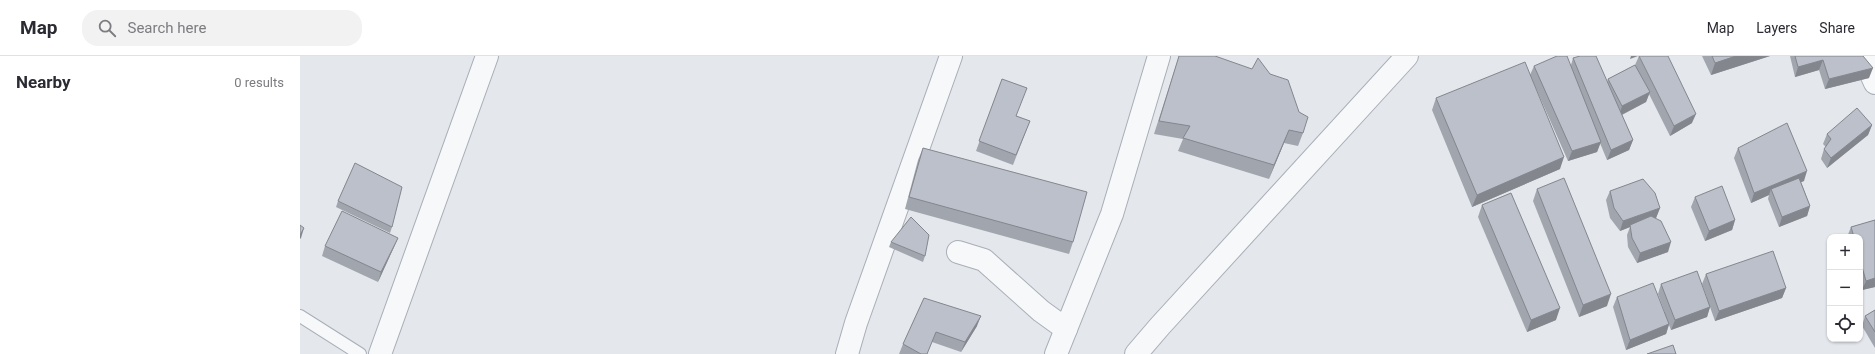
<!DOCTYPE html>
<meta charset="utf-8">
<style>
body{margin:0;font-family:Roboto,sans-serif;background:#f2f2f3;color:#2b2b33}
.controls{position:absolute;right:12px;bottom:12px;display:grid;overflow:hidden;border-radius:8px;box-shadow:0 1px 3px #0004}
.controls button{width:36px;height:36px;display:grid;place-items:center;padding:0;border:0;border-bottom:1px solid #e1e1e2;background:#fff;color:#2b2b33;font:20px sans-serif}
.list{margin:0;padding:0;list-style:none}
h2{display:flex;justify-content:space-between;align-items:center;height:52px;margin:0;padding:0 16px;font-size:17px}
h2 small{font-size:13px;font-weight:400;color:#7c7c81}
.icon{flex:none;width:22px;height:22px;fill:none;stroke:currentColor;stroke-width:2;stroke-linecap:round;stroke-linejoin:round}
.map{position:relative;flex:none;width:1575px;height:298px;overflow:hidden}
header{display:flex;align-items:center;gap:24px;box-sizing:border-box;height:56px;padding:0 20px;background:#fff;border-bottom:1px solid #e1e1e2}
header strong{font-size:19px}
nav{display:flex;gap:22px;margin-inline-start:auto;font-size:14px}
.search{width:280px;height:36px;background:#f2f2f3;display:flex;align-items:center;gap:10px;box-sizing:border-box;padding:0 14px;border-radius:16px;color:#7c7c81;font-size:15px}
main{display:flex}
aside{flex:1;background:#fff}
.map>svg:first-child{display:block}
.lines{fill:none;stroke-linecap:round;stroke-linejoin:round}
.lane-casing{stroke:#a9aeb7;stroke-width:14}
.street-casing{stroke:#a9aeb7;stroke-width:24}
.lane{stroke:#f7f8fa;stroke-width:12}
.street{stroke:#f7f8fa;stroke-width:22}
.wall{fill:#a1a5ae}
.shaded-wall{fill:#83868d}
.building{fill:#bbc0ca;stroke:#83868d}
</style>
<header>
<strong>Map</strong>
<div class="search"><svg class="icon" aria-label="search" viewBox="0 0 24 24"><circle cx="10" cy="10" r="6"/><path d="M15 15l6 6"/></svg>Search here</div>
<nav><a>Map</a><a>Layers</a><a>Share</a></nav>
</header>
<main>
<aside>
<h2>Nearby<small>0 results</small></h2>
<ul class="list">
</ul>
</aside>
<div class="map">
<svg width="1575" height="298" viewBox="0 0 1575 298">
<rect width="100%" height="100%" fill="#e4e7ec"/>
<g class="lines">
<g class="lane-casing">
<path id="lane" d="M0,260l60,38"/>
</g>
<g class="street-casing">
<g id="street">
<path d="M1563,0l12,27"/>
<path d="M658,196l26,8 57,51 25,18"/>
<path d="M80,298l107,-298"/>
<path d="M547,298l9,-31 95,-267"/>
<path d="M756,298l56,-140 47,-158"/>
<path d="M836,298l24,-28 247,-270"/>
</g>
</g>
<use href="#lane" class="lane"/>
<use href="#street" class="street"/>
</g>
<g class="wall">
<path d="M879,0h36l88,77 -5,13 -14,-3 -15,36 -91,-28 5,-12 -29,-5z"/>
<path d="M1339,0l53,67 -22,13 -21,-42 -3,8 -24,13 11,25 -4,10 -22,10 -7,-17 -3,9 -29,9 -37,-84 29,92 -88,38 -40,-97 4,-12 94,-23 4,-9 37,-1 2,-7 34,24 1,-3 27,-14z"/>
<path d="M1402,0h68l-59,19z"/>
<path d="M1490,0h73l6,22 -44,11 -6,-19 -24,7z"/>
<path d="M702,23l15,37 13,5 -17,44 -37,-14z"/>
<path d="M1572,69l-4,10 -41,33 -6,-9 3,-10 2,-2 -3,-3 4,-10z"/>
<path d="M623,92l150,94 -4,12 -164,-45 13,-49z"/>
<path d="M1438,92l66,33 -3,1 9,24 -3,10 -28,11 -11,-28 1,-4 -18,8 -17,-45z"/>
<path d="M1237,133l70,117 -28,11 -46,-116z"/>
<path d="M1310,135l50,17 -4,10h-1l13,34 -31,11 -9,-16 -1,-12 3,-8 -10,4 -10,-13 -4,-18z"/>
<path d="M1395,141l40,23 -3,10 -27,11 -14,-34z"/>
<path d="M38,145l54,26 -2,6 -54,-26z"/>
<path d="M1182,149l74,115 -29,12 -49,-115z"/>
<path d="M1575,164v67l-13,3 -2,-7v-46h-13l4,-10z"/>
<path d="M98,182l-4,9 -16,35 -56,-26 3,-10z"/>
<path d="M591,186l34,14 -2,6 -34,-15z"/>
<path d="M1406,218l80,14 -4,10 -67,23 -5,-14 -3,10 -36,13 -2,-5 -3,9 -40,16 -13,-43 4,-10 48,16 -7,-19 3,-10 46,14 -5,-14z"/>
<path d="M624,242l53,28 -16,26 -29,-10 -5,12h-28l4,-10z"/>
<path d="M1575,254v38l-13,-22 3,-10z"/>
</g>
<g class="shaded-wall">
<path d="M1331,0h7l-8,3z"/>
<path d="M1436,0h34l-59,19 4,-12z"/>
<path d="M1523,4l-4,10 -24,7 3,-10z"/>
<path d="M1573,12l-4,10 -44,11 4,-10z"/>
<path d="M1350,36l-4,10 -27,14 3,-10z"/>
<path d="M1396,58l-4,9 -22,13 4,-10z"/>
<path d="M1572,69l-4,10 -41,33 4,-10z"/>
<path d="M989,74l-5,13 -15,36 5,-14z"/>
<path d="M1333,84l-4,10 -22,10 4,-10z"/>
<path d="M1301,86l-4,10 -29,9 4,-10z"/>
<path d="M1264,101l-4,12 -88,38 5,-12z"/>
<path d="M1507,115l-3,10 -31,12 -2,-4 -2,6 -18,8 3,-10z"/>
<path d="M1510,150l-3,10 -28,11 3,-10z"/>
<path d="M1360,152l-4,10 -25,9 -1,-2v2l-10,4 3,-10z"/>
<path d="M1435,164l-3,10 -27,11 4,-10z"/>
<path d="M4,172l-3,10 -1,1v-4z"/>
<path d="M98,182l-4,9 -16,35 3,-10z"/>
<path d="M1371,186l-3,10 -31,11 3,-10z"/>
<path d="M1575,222v9l-13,3 4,-9z"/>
<path d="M1486,232l-4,10 -67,23 4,-10z"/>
<path d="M1311,238l-4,12 -28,11 4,-12z"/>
<path d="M1410,251l-3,10 -36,13 4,-10z"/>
<path d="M1260,252l-4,12 -29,12 4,-12z"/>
<path d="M681,260l-4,10 -16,26 4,-10z"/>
<path d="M1369,268l-3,10 -40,16 4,-10z"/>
</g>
<g class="building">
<path d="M879,0h36l37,13 6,-11 12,16 18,6 11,32 9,5 -5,16 -14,-3 -15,35 -91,-27 7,-12 -31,-5z"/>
<path d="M1257,0h10l34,86 -29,9 -38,-85z"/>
<path d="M1280,0h16l37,84 -22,10 -38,-92z"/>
<path d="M1339,0h29l28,58 -22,12z"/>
<path d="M1412,0h24l-21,7z"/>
<path d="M1495,0h68l10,12 -44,11 -6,-19 -25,7z"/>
<path d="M1225,6l39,95 -87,38 -41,-97z"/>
<path d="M1335,9l15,27 -28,14 -14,-27z"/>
<path d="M702,23l25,9 -11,28 14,5 -14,34 -37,-14z"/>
<path d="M1557,52l15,17 -41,33 -7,-9 7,-10 -4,-5z"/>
<path d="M1487,67l20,48 -53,22 -16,-45z"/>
<path d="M623,92l164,44 -14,50 -164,-45z"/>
<path d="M55,107l47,24 -10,40 -54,-26z"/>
<path d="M1264,122l47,116 -28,11 -46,-116z"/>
<path d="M1499,122l11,28 -28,11 -11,-28z"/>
<path d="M1343,123l12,14 5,15 -37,13 -9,-13 -4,-17z"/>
<path d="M1422,130l13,34 -26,11 -14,-34z"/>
<path d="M1211,137l49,115 -29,12 -49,-115z"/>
<path d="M42,155l56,27 -17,34 -56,-26z"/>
<path d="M1351,160l10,5 10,21 -31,11 -8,-15 -2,-13z"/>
<path d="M611,161l18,18 -4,21 -34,-14z"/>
<path d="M1575,164v58l-9,3 -6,-21v-23h-6l-3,-10z"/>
<path d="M0,169l4,3 -4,7z"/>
<path d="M1473,195l13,37 -67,23 -13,-37z"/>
<path d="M1397,215l13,36 -35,13 -14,-36z"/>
<path d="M1353,227l16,41 -39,16 -13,-43z"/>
<path d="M624,242l57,18 -16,26 -29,-10 -9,22h-6l-18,-10z"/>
<path d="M1575,254v22l-10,-16z"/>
<path d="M1373,289l3,9h-29z"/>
</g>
</svg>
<div class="controls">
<button>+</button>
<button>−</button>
<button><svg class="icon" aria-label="locate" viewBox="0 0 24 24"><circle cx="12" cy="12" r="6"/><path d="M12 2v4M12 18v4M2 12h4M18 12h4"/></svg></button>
</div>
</div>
</main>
